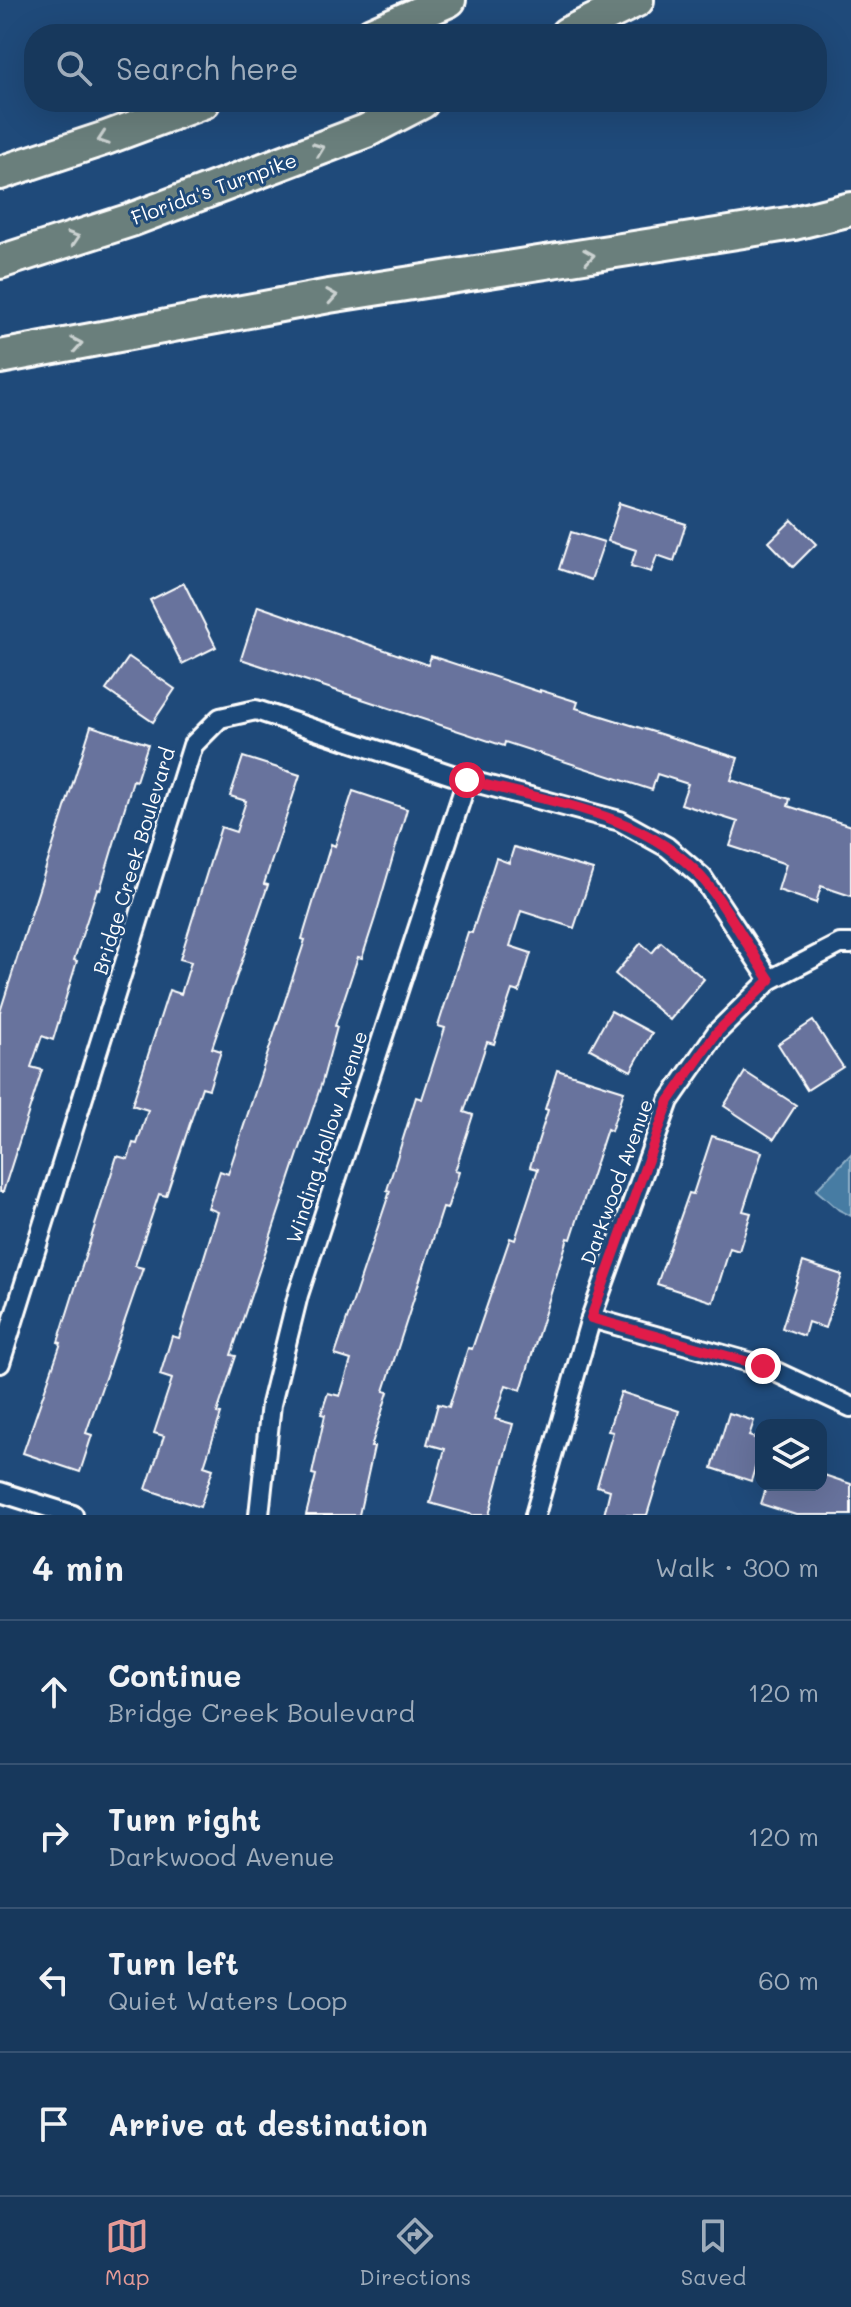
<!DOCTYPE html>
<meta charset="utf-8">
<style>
body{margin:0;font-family:Mali,sans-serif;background:#244365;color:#f1f3f6}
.controls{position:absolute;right:24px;bottom:24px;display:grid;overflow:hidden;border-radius:16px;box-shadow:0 8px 32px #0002}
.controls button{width:72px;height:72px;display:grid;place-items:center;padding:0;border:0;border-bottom:2px solid #365272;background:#17385c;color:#f1f3f6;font:40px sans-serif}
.stop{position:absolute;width:24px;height:24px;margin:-18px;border:6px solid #e11d48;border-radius:50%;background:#fff}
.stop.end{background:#e11d48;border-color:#fff;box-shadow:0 2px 8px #0008}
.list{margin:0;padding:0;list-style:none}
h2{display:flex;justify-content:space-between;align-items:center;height:104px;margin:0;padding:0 32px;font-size:34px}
h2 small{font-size:26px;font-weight:400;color:#9eacbb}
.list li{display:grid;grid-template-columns:52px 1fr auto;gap:24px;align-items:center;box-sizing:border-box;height:144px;padding:0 32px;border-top:2px solid #365272}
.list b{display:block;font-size:30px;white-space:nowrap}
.list p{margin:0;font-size:26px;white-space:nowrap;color:#9eacbb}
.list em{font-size:26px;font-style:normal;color:#9eacbb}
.icon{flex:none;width:44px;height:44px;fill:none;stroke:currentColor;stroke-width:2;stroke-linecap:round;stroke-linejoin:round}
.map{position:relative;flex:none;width:851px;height:1515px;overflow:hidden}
.search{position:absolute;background:#17385c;box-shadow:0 8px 32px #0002;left:24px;right:24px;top:24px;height:88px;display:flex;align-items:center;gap:20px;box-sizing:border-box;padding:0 28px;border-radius:32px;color:#9eacbb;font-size:30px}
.sheet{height:680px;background:#17385c}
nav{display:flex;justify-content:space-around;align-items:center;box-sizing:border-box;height:112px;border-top:2px solid #365272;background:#17385c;font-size:22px;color:#9eacbb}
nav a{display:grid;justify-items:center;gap:4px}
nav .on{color:#e69b98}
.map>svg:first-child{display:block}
.water{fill:#467ca3;stroke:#90b0c8;stroke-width:2}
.building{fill:#68739d;stroke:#fff;stroke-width:2}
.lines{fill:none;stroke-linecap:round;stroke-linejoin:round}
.minor-casing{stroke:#fff;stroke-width:24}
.motorway-casing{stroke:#fff;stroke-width:38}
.minor{stroke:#1f4a7a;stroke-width:18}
.motorway{stroke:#6b7f7c;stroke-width:32}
.oneway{stroke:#cbd2d1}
.route{stroke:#e11d48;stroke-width:10}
.labels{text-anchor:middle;stroke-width:6;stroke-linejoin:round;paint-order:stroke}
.street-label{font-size:20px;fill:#fff;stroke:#1f4a7a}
</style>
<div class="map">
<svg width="851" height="1515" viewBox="0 0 851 1515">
<rect width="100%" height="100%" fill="#1f4a7a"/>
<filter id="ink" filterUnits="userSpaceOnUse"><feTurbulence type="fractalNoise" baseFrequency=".0125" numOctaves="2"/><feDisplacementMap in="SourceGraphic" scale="16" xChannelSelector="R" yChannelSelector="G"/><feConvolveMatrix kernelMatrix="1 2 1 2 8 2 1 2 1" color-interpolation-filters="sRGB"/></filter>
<g filter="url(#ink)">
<path class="water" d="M851,1154v62l-12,-6 -23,-20z"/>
<g class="building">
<path d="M620,503l66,21 -12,37 -17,-6 -6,17 -20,-6 5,-16 -28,-9z"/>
<path d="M792,520l24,24 -23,23 -24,-25z"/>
<path d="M571,532l33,10 -13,38 -32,-11z"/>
<path d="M184,583l32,64 -34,17 -32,-64z"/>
<path d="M258,606l170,59 3,-9 109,36v-2l38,12 -2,6 162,50 -7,22 59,19 -2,7 63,20v70l-30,-10 -5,17 -38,-13 8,-26 -56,-18 8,-24 -57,-18 7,-20 -31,-10 -5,16 -147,-48 -1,4 -263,-87z"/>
<path d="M129,657l46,32 -22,33 -47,-32z"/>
<path d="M91,726l57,18 -12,37 -3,-1 -33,110 -3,-1 -23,71 3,1 -24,79 -11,-4 -11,31 11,3 -39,122h-3v-180z"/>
<path d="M243,757l57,18 -36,109 4,1 -56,163 9,3 -12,38 -7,-2 -36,109 -7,-2 -24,72 8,2 -57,165 6,2 -12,37 -57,-19 38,-110 -3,-1 59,-186 11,3 5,-16 4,1 11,-34 -16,-5 37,-115 12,4 10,-32 -11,-3 41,-132 15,5 10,-31 -16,-5z"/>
<path d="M353,791l54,18 -32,109 -13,40 -4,-1 -23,69 2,1 -15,55 -91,273 5,1 -19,57 4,1 -17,52 9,3 -13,38 -54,-18 18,-53 -10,-3 18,-54 -12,-4 12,-39 7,2 39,-126 -10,-4 12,-37 8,3 77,-234 -3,-1 29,-95 4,2z"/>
<path d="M514,847l79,23 -19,58 -53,-17 -11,35 21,7 -12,39 -7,-2 -18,54 -7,-2 -23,70 9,3 -18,56 4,1 -12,37 -4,-1 -59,183 4,1 -17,55h3l-15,68h-53l10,-40 -4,-1 13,-59 -4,-1 7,-21 12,3 11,-36 -16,-5 55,-164 -3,-1 29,-93 6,2 23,-71 -7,-2 30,-94 4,1 24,-75 13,5z"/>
<path d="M661,942l43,37 -34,41 -55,-46 26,-31 11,10z"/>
<path d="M611,1011l41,22 -21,38 -41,-22z"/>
<path d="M813,1021l30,46 -36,23 -29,-46z"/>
<path d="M557,1070l67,21 -13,40 -4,-2 -36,110 -3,-1 -47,152 -15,-5 -11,34 18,5 -24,91h-16l-43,-12 15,-54 -18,-5 11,-40 11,3 19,-59 4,1 38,-111 5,2 23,-71 -8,-2 18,-57 -3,-1z"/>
<path d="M745,1072l51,33 -22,34 -50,-33z"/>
<path d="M712,1136l50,16 -19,59 8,2 -12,38 -9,-3 -17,54 -56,-18 32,-91 4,1z"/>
<path d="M803,1262l39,13 -17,53 -17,-6 -4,14 -22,-8z"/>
<path d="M621,1392l58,19 -32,104h-43l6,-25 -13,-4 16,-54 -5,-1z"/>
<path d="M729,1413l25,8 -5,15 12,4v9l-10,32 -39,-13z"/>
<path d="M821,1474l30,10v31h-55l-35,-11 6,-19h54z"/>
</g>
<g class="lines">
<g class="minor-casing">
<g id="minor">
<path d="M591,1318l172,48 88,41"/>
<path d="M0,1363l193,-618 27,-27 36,-8 211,70 153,41 47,26 35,30 68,103"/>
<path d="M0,1492l73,23"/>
<path d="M259,1515l12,-111 27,-109 169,-515"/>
<path d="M535,1515l56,-197 78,-217 48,-69 53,-52 70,-36h11"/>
</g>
</g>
<g class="motorway-casing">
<g id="motorway">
<path d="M372,34l77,-34"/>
<path d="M567,34l70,-34"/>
<path d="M0,173l106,-35 97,-36"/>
<path d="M0,262l131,-42 235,-89 56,-29"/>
<path d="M0,357l329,-61 465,-73 57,-14"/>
</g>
</g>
<use href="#minor" class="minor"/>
<use href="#motorway" class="motorway"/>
</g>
<defs><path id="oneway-chevron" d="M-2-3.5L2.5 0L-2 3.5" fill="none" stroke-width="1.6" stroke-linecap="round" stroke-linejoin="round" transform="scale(2)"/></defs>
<g class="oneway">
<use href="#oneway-chevron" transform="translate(103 139) rotate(161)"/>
<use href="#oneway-chevron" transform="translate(319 149) rotate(-21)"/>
<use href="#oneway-chevron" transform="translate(74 238) rotate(-18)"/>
<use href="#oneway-chevron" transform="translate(589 256) rotate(-9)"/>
<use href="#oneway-chevron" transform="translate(332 296) rotate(-9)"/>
<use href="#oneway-chevron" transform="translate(77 344) rotate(-10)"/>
</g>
</g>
<g class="lines" filter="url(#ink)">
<path class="route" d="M467,780c78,21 179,33 235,98 24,27 47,71 68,102l-53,52 -48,69 -78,217 172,48"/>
</g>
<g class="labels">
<g class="street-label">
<text transform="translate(214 189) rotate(-20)" y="7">Florida's Turnpike</text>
<text transform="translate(134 861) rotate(-73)" y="7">Bridge Creek Boulevard</text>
<text transform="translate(327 1137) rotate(-72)" y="7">Winding Hollow Avenue</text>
<text transform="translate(617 1182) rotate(-70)" y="7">Darkwood Avenue</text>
</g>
</g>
</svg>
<div class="controls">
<button><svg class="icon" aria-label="layers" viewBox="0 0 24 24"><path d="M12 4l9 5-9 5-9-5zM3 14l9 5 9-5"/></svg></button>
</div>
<div class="stop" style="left:467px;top:780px"></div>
<div class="stop end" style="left:763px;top:1366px"></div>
<div class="search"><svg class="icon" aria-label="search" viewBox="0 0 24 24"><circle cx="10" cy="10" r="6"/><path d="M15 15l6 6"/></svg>Search here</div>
</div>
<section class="sheet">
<h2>4 min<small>Walk · 300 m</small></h2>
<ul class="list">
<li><svg class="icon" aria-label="ahead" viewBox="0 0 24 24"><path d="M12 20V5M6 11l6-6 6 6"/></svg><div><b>Continue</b><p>Bridge Creek Boulevard</p></div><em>120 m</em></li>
<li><svg class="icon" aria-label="right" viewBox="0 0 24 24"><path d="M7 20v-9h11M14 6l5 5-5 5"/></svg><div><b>Turn right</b><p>Darkwood Avenue</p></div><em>120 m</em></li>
<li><svg class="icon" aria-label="left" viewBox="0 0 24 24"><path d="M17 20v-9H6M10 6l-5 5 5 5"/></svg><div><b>Turn left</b><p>Quiet Waters Loop</p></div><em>60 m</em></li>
<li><svg class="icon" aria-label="arrive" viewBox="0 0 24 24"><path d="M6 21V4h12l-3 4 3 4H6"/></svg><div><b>Arrive at destination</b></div></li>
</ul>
</section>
<nav>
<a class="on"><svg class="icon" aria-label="map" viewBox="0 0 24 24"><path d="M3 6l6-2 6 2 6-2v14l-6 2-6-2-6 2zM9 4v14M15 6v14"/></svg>Map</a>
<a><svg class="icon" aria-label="directions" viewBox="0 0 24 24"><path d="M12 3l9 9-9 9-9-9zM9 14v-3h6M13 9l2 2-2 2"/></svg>Directions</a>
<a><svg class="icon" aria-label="saved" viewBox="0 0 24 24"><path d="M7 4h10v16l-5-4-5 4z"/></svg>Saved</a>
</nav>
